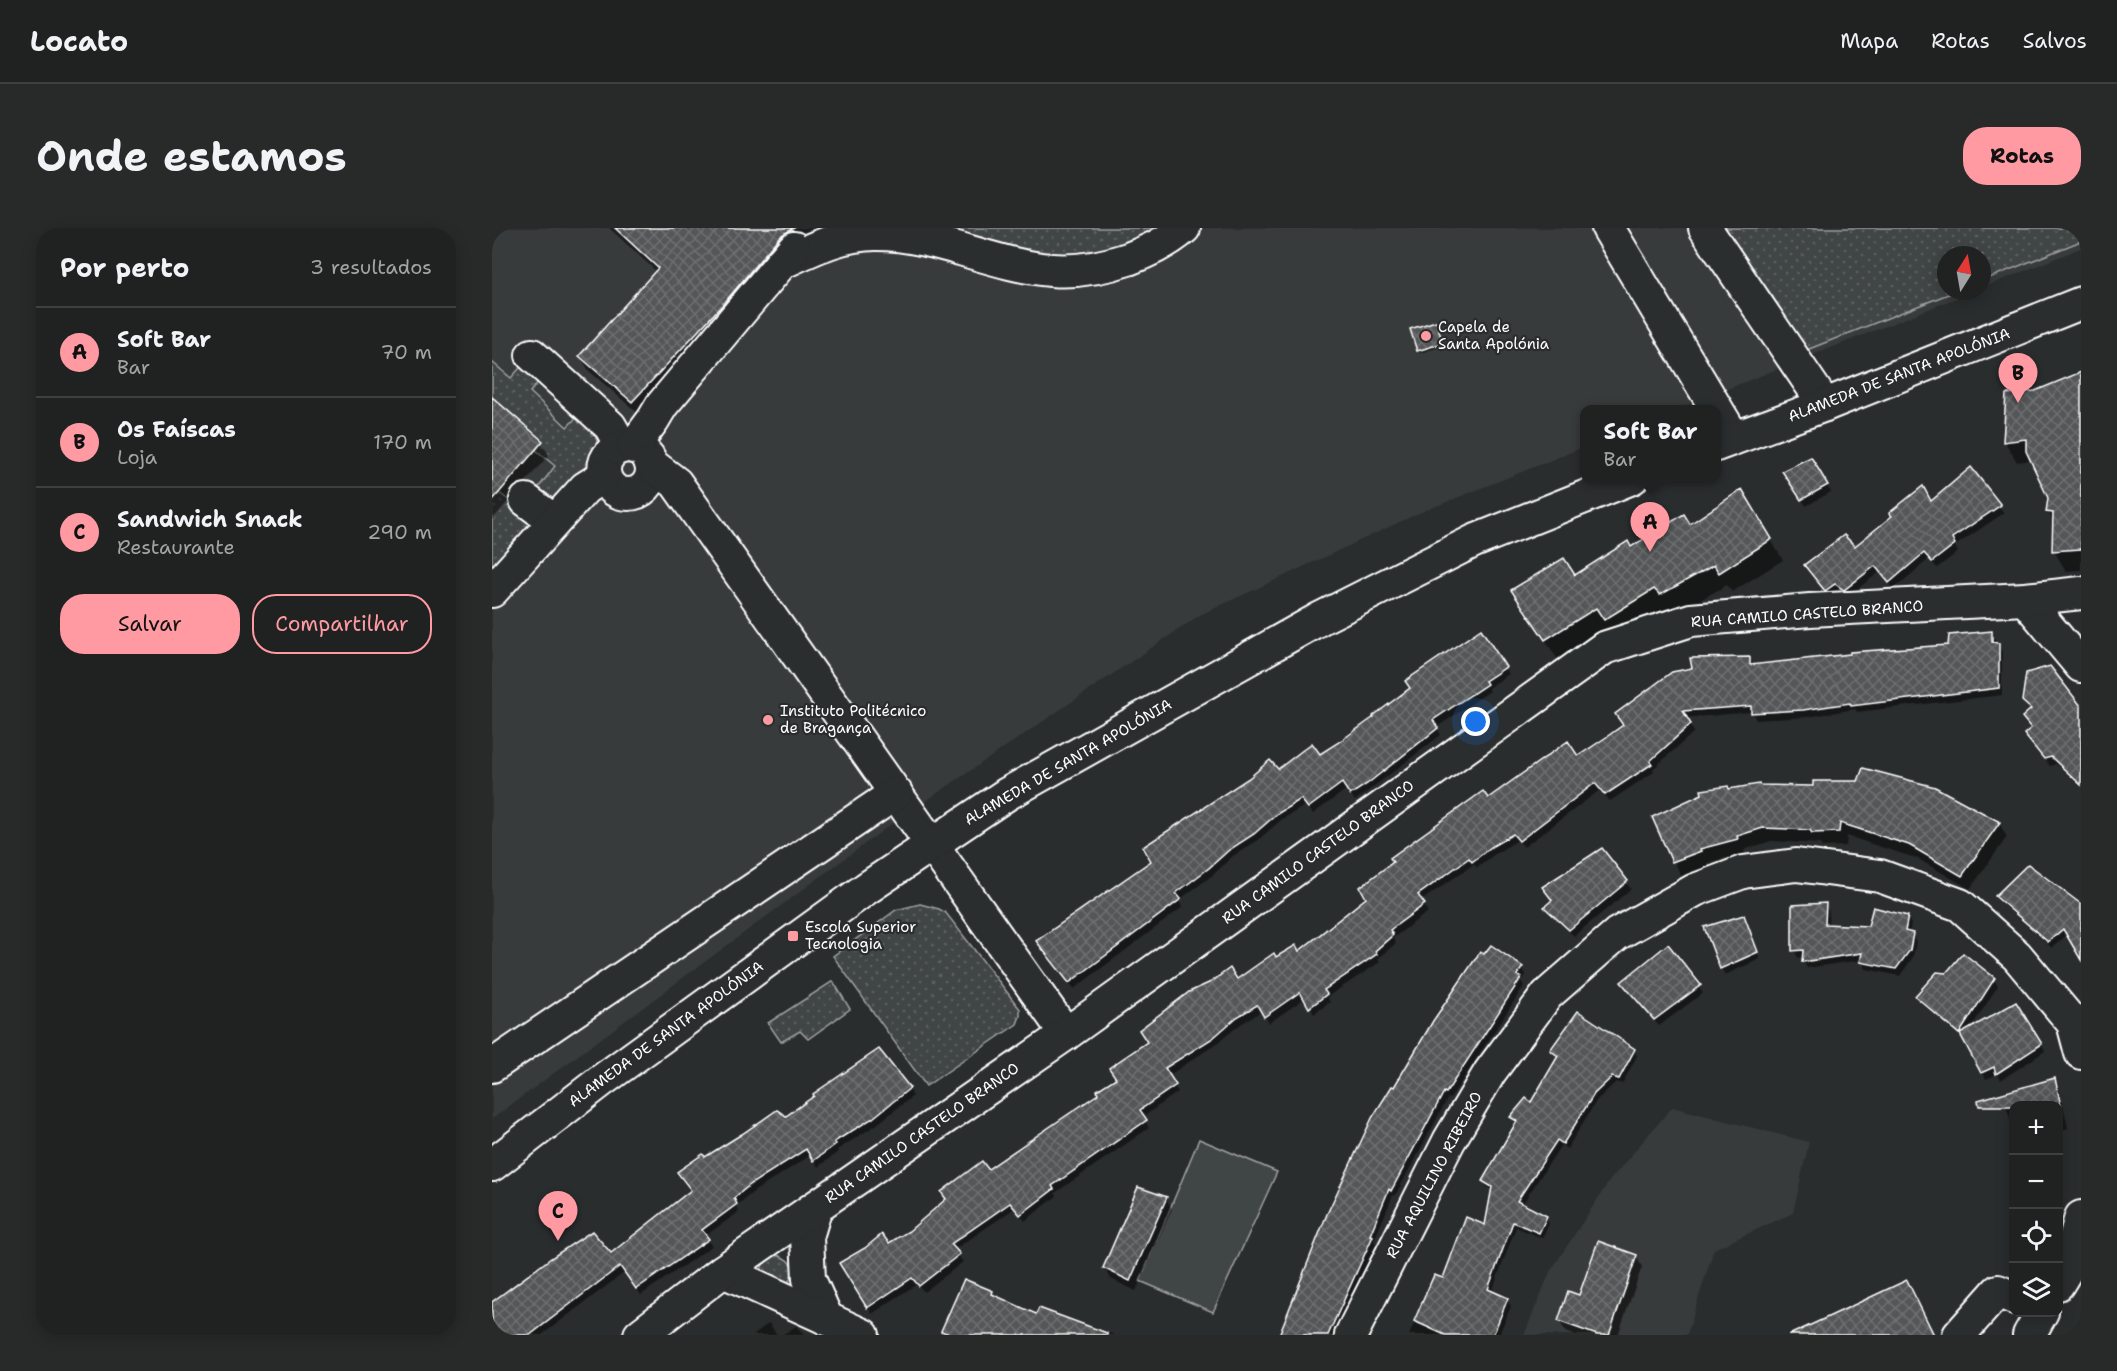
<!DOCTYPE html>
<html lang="pt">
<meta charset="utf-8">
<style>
body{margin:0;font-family:"Shantell Sans",sans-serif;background:#282a2a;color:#f1f3f6}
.controls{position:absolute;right:18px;bottom:18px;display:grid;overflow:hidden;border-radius:12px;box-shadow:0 3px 15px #0003}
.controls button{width:54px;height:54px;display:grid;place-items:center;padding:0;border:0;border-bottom:2px solid #3d3f40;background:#202222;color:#f1f3f6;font:30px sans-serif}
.compass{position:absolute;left:1445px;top:18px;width:54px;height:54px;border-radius:50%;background:#202222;box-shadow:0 3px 15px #0003;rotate:11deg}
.you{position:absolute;left:984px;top:494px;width:21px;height:21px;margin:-15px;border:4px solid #fff;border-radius:50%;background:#1a73e8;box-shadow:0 0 0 9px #1a73e833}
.badge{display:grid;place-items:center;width:39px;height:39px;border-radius:50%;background:#ff9aa2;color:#111;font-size:20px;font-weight:700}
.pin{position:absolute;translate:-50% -50px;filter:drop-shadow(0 2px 3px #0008)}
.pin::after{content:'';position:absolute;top:32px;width:21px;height:18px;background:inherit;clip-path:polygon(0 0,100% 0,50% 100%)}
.popup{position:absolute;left:1088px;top:177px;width:141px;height:78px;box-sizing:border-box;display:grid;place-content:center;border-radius:12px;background:#202222;filter:drop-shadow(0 2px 4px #0005);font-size:20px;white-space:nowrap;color:#a2a4a5}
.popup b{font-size:22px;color:#f1f3f6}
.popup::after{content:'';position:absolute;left:50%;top:100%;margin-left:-12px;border:12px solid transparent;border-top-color:#202222}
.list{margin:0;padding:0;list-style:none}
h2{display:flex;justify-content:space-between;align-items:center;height:78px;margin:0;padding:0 24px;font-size:26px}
h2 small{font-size:20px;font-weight:400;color:#a2a4a5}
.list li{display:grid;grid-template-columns:39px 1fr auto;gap:18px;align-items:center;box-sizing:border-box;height:90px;padding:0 24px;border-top:2px solid #3d3f40}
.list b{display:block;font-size:22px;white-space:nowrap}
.list p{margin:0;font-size:20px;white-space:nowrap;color:#a2a4a5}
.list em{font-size:20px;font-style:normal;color:#a2a4a5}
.actions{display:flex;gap:12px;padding:18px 24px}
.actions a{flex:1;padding:14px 0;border:2px solid #ff9aa2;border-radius:24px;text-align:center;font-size:21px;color:#ff9aa2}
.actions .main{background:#ff9aa2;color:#111}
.icon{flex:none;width:33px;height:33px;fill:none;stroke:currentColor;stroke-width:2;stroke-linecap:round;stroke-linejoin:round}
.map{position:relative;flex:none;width:1589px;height:1107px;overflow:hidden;border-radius:24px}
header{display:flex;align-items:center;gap:36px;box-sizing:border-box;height:84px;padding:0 30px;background:#202222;border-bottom:2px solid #3d3f40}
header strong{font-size:28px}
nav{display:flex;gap:33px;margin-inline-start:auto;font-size:21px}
.intro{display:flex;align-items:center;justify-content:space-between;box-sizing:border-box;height:144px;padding:0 36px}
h1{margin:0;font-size:42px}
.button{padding:15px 27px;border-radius:24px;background:#ff9aa2;color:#111;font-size:21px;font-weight:700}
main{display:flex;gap:36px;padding:0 36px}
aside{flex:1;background:#202222;border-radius:24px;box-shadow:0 3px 15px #0003}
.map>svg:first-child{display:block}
.built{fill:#373a3b}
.grass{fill:url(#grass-dots);stroke:#a0a2a2;stroke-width:1.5}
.pitch{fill:#414445;stroke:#a0a2a2;stroke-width:1.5}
.shadow{fill:#0007}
.building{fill:url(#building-cross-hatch);stroke:#fff;stroke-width:1.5}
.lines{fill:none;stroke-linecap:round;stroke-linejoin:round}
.minor-casing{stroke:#fff;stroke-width:36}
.minor{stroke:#2a2d2e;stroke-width:32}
.poi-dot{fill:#ff9aa2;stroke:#2a2d2e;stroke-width:2}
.labels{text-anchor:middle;stroke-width:4.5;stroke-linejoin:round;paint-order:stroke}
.poi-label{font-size:15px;fill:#fff;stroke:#2a2d2e;text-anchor:start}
.street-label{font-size:15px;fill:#fff;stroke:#2a2d2e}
</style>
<header>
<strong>Locato</strong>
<nav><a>Mapa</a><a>Rotas</a><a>Salvos</a></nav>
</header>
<div class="intro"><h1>Onde estamos</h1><a class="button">Rotas</a></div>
<main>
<aside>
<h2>Por perto<small>3 resultados</small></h2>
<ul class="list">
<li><span class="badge">A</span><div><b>Soft Bar</b><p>Bar</p></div><em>70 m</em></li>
<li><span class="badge">B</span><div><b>Os Faíscas</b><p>Loja</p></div><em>170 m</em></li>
<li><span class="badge">C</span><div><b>Sandwich Snack</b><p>Restaurante</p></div><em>290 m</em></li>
</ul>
<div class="actions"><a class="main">Salvar</a><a>Compartilhar</a></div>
</aside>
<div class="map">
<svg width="1589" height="1107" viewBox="0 0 1589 1107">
<defs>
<pattern id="grass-dots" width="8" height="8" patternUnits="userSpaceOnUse" patternTransform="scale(1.5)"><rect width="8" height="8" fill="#414445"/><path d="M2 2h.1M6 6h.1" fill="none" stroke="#5e6061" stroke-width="1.8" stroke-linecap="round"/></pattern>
<pattern id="building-cross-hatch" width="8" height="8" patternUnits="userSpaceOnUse" patternTransform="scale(1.5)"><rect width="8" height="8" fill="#555758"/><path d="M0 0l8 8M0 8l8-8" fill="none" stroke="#6e7071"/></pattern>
</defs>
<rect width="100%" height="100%" fill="#2a2d2e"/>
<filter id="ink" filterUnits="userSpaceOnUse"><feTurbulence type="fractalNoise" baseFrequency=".0167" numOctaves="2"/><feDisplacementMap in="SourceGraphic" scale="12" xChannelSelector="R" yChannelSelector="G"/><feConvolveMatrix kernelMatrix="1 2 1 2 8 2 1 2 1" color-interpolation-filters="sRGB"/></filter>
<g filter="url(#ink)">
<g class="built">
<path d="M0,0h1589v20l-99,40v-33h-36v36h28l-297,118 -93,1v37l-165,66 -219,102 -311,211 -397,293z"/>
<path d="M1180,879l137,35 -16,71 -79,36 -27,86h-163l26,-63 60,-92z"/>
</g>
<g class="grass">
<path d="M432,0h239l-25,17 -80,15z"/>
<path d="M1233,0h356v13l-99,40v-26h-36v36h10l-152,60z"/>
<path d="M35,132l18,14 -15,18 37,35 11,-11 14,12 5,13 -5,25 -41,38 -15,-13 19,-25 -19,-16 6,-9 -50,-44v-35l19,16z"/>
<path d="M7,265l39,28 -46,48v-69z"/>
<path d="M428,676l19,5 7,4 74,96v7l-3,8 -91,62 -93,-130 63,-46z"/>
<path d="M341,753l17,28 -42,30 -8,-8 -19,11 -13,-19z"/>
<path d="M285,1027c17,6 19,15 10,30l-27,-12c3,-11 6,-15 17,-18z"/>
</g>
<path class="pitch" d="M707,911l78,33 -64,140 -73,-31z"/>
<g class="shadow">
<path d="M117,0h206l-175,187 -51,-44 -9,-15 77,-84z"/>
<path d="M945,98l6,20 -23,7 -2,-3z"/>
<path d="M1589,146v196l-15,1 -12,-20v-28l-6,-11 2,-15 -18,-37 -15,2 -12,-20 30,-50z"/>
<path d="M0,171l49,43 8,13 -57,65z"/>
<path d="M1318,231l21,33 -25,14 -21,-34z"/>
<path d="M1478,241l34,44 -49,33 3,6 -21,16 -8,-9 -35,30 -14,-17 -32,24 -8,-6 -10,7 -20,-25 -4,-7 49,-17 76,-45z"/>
<path d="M1197,298l82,14 12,20 -51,32 -5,-7 -54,30 -6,-7 -50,32 -8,-13 -51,33 -45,-70 61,-13 57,-28z"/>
<path d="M1499,404l4,7v5h3l4,8v43l-145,17 -2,-3 -47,8 -52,3 -4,-8 -67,6 9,14 -41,37 1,3 -44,29 -10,-11 -76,57 -6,-7 -23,14 -18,14 -3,-4 -53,37 7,11 -35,26 3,5 -18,16 2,3 -53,35 3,5 -16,12 -9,-16 -36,25 -7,-12 -21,13 -25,20 -48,32 10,16 -35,25 6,11 -94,65 2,3 -32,25 -10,-13 -61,42 9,12 -39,30 -7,-8 -45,30 -31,-51 47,-18 22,-13 77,-60 113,-78 137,-113 39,-22 23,-6 189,-153 89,-42 172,-100 5,8 195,-19z"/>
<path d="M1013,440l4,6 -21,14 2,3 -53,36 4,8 -86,66 -8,-12 -34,25 -7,-9 -25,15 -24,21 -24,15 -20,19 -34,25 4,7 -109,82 -32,-41 108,-85 127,-92 43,-15z"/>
<path d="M1532,473l57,7v79l-25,-23 -6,2 -20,-25 -4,-7 6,-4 -9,-13 8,-6z"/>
<path d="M1442,561l65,34 8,14 -37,52 -52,-30 -71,-23 -1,10 -24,1 -2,-3 -49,-3 -27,9 1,3 -38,10 1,3 -27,10 -27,-59 75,-26z"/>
<path d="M1110,622l29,39 -57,47 -24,-22 -4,-7 7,-6 -9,-14z"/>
<path d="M1505,668l84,9v52l-13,-23 -16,14 -51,-45z"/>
<path d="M1333,677l4,7 -1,13 42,2 37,-10 4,7 -2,10 3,1 4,7 -3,15 -13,19 -34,-7 -4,-9 -55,8 -4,-7 1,-4 -6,1 -4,-7z"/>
<path d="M1255,696l13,35 -35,16 -4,-7z"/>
<path d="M1176,718l35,47 -44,33 -32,-37z"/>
<path d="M1030,740l4,7 -5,6 3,5 -74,113 -2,-1 -53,98 -2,-1 -19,46 2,3 -40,91h-57l115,-246z"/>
<path d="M1454,747l48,4 4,7 -29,45 47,-27 29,47 -44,29 -3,-6 -12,5 -22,-40 -43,-36 -4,-7z"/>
<path d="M1142,822l3,6 -15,28 -6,-2 -19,18 -30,49 -6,-4 -39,60 24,12 3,7 -7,14 -26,-11 -24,65 15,8 4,6 -12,29h-90l26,-58 9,3 42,-53 7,-37 -6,-3 -4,-6 34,-57 -5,-7 19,-13 27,-46 -6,-7z"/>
<path d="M1563,851l4,7 9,42 -10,4v-26h-44v26l-11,-37z"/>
<path d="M417,861l4,7 -37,29 -39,25 1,2 -20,15 -7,-12 -56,36 -19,15 3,6 -34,24 7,10 -71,49 -16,-23 -83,63h-50v-32l118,-48 82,-64 12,-32 82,-41z"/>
<path d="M674,970l6,11 -36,82 -25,-12 -6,-11z"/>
<path d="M1144,1028l6,11 -24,68h-44l-8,-3 -7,-11 21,-24z"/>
<path d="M500,1065l2,4 43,19 3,-7 68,26 2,-2 5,2h-170l-3,-4z"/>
<path d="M277,1095l8,12h-24z"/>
<path d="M304,1098l9,9h-23z"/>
</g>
<g class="building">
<path d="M123,0h179l-14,8 -55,66 -93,100 -53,-46 79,-88z"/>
<path d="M944,93l7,22 -26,8 -7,-22z"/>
<path d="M1589,144v177l-29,2 1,-38 -7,-1 2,-14 -22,-47v-12l-23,3 3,-48 29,-3z"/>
<path d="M0,169l51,44 -51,60z"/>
<path d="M1319,229l17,28 -27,15 -19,-29z"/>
<path d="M1479,239l30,38 -49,33 3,6 -23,18 -8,-9 -35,30 -14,-17 -31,24 -9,-6 -10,7 -21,-26 40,-30 11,11 37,-30 -3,-3 34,-27 8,15z"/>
<path d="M1250,261l30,50 -53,34 -5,-8 -54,30 -6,-6 -50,31 -8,-12 -51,32 -34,-50 53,-32 11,17 53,-34 3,6 53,-33 6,10z"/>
<path d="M989,401l25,38 -21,14 2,3 -54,36 5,8 -71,56 -17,11 -8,-12 -34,25 -7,-9 -24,15 -23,20 -25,16 -20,18 -33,25 5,6 -112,84 -33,-42 115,-80 -8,-14 106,-69 21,-18 8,9 34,-26 8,11 19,-12 35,-25 -1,-1 37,-28 -5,-7z"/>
<path d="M1500,403v11l7,1v45l-148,18 -1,-3 -47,7 -52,3v-7l-68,5 8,13 -41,37 2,3 -47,31 -10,-12 -76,58 -6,-7 -22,13 -19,15 -3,-4 -51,37 7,9 -35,26 3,5 -18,16 2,3 -53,36 3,4 -18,14 -9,-16 -36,25 -7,-12 -20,12 -24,21 -48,30 11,17 -36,25 7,10 -95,66 2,3 -34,26 -10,-12 -59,41 9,10 -41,32 -7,-8 -45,30 -28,-45 26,-15 17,-14 7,9 20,-12 37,-32 -5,-7 41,-31 6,8 110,-75 -1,-4 19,-12 -7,-10 38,-26 -8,-12 50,-38 22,-10 19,-14 7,11 37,-26 2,4 20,-12 3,6 67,-53 -6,-11 33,-25 -3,-4 93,-67 5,7 80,-57 10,15 27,-18 18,-13 -8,-11 57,-42 20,-4 -2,-10 60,-1v8l100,-11v-2l98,-7 1,-10z"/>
<path d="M1558,438l31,40v79l-30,-28 -7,2 -20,-25 7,-6 -9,-11 9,-8 -9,-8 4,-28z"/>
<path d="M1371,540l72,19 65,35 -38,54 -53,-31 -69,-22 -1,9 -27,1 -2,-3 -47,-2 -26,8 1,3 -38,10 1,2 -29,11 -20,-45 50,-23 -1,-4 27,-4 1,3 30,-5 1,1 53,1v-5h45z"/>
<path d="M1110,620l26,33 -59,49 -25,-23 8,-7 -10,-13z"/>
<path d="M1536,636l53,40v56l-18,-31 -15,13 -53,-46z"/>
<path d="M1334,675l-1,21 43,2 5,-19 35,9 -3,15 8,2 -3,17 -14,19 -36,-7 2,-9 -60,9 1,-12 -11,1v-46z"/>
<path d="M1252,687l14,37 -38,17 -16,-42z"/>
<path d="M1176,716l33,41 -47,35 -33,-38z"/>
<path d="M999,717l32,22 -6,8 4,3 -75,115 -2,-1 -53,99 -2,-2 -19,46 3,1 -45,99h-49l48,-121 45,-96 20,-32 2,1 39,-66 47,-69 4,2z"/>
<path d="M1471,725l32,25 -36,56 -44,-38 22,-24 9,1z"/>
<path d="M1524,774l26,42 -46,30 -2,-7 -13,6 -21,-39z"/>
<path d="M1086,783l57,38 -16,30 -7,-2 -18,17 -31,50 -6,-4 -40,61 30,15 -8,17 -26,-11 -25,67 20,9 -15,37h-48l-31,-14 20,-46 9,3 23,-61 19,8 7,-38 -10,-6 35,-60 -7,-4 16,-19 5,4 27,-46 -8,-6z"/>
<path d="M387,821l31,39 -37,30 -39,24 2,2 -23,17 -7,-12 -55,35 -17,14 3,6 -35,26 7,9 -73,50 -16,-23 -90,69h-38v-33l59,-44 41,-27 19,22 80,-63 -14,-18 26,-18 2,3 37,-23 35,-24 9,6 28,-20 -1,-2z"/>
<path d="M1563,850l6,28h-82l-1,-6z"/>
<path d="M646,959l29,10 -37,84 -27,-13z"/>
<path d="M1106,1013l39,14 -28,80h-12l-39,-14 10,-30 11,4z"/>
<path d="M472,1051l29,12 -1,3 44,20 3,-6 68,25v2h-155l-11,-4z"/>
<path d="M1415,1052l27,55h-145l52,-24z"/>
</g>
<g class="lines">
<g class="minor-casing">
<g id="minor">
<path d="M1116,0l126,210"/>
<path d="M1213,0l120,177"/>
<path d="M289,35c31,-14 60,-29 95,-29 61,0 115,31 175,36 25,2 53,-3 77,-11 19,-7 40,-17 56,-31"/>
<path d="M40,127l78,71 12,21"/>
<path d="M1224,217l109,-40 256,-102"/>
<circle cx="136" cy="242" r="24"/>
<path d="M141,219l20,-27 9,-15 132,-157"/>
<path d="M159,236l25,19 390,551"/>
<path d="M34,272l28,21"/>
<path d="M0,363l93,-103 19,-12"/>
<path d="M1533,371l56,67"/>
<path d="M0,838l404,-273"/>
<path d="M0,937l109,-84 266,-193 140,-94 314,-176 153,-77 158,-63"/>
<path d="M324,979l-9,30 2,42 18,40"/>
<path d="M231,1043l140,64"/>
<path d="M1566,1056l9,-15 14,-52"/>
<path d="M148,1107l83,-64 343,-237 538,-386 87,-28 119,-10 215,-11 56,-6"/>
<path d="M859,1107l98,-194 41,-69 57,-77 70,-61 78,-44 48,-18 53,-7 84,11 80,29 57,51 56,67 8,30"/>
<path d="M1467,1107l39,-44 16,7"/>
<path d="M1537,1107l13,-23"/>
</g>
</g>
<use href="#minor" class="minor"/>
</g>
</g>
<g class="poi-dot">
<circle cx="934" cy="108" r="6"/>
<circle cx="276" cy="492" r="6"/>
<rect x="295" y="702" width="12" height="12" rx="3"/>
</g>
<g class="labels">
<g class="poi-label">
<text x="946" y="104">Capela de<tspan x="946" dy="17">Santa Apolónia</tspan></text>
<text x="288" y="488">Instituto Politécnico<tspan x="288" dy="17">de Bragança</tspan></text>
<text x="313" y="704">Escola Superior<tspan x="313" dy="17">Tecnologia</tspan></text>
</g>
<g class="street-label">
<text transform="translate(1407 147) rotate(-21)" y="5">ALAMEDA DE SANTA APOLÓNIA</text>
<text transform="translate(1315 386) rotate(-4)" y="5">RUA CAMILO CASTELO BRANCO</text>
<text transform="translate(576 534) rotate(-30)" y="5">ALAMEDA DE SANTA APOLÓNIA</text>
<text transform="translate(826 624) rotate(-36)" y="5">RUA CAMILO CASTELO BRANCO</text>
<text transform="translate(174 806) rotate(-36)" y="5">ALAMEDA DE SANTA APOLÓNIA</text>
<text transform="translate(430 905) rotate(-35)" y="5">RUA CAMILO CASTELO BRANCO</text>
<text transform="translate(942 947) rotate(-62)" y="5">RUA AQUILINO RIBEIRO</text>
</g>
</g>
</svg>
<div class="controls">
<button>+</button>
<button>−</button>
<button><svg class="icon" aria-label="locate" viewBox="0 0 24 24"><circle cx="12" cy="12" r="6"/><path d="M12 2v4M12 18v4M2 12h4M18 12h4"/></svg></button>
<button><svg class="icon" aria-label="layers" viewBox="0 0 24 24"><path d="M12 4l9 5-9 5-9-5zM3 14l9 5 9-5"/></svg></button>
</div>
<svg class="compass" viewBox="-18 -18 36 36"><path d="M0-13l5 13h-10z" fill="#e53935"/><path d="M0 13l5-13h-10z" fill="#a2a4a5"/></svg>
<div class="you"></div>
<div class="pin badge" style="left:1158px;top:324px">A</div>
<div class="popup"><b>Soft Bar</b>Bar</div>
<div class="pin badge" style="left:1526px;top:175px">B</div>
<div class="pin badge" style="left:66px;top:1013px">C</div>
</div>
</main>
